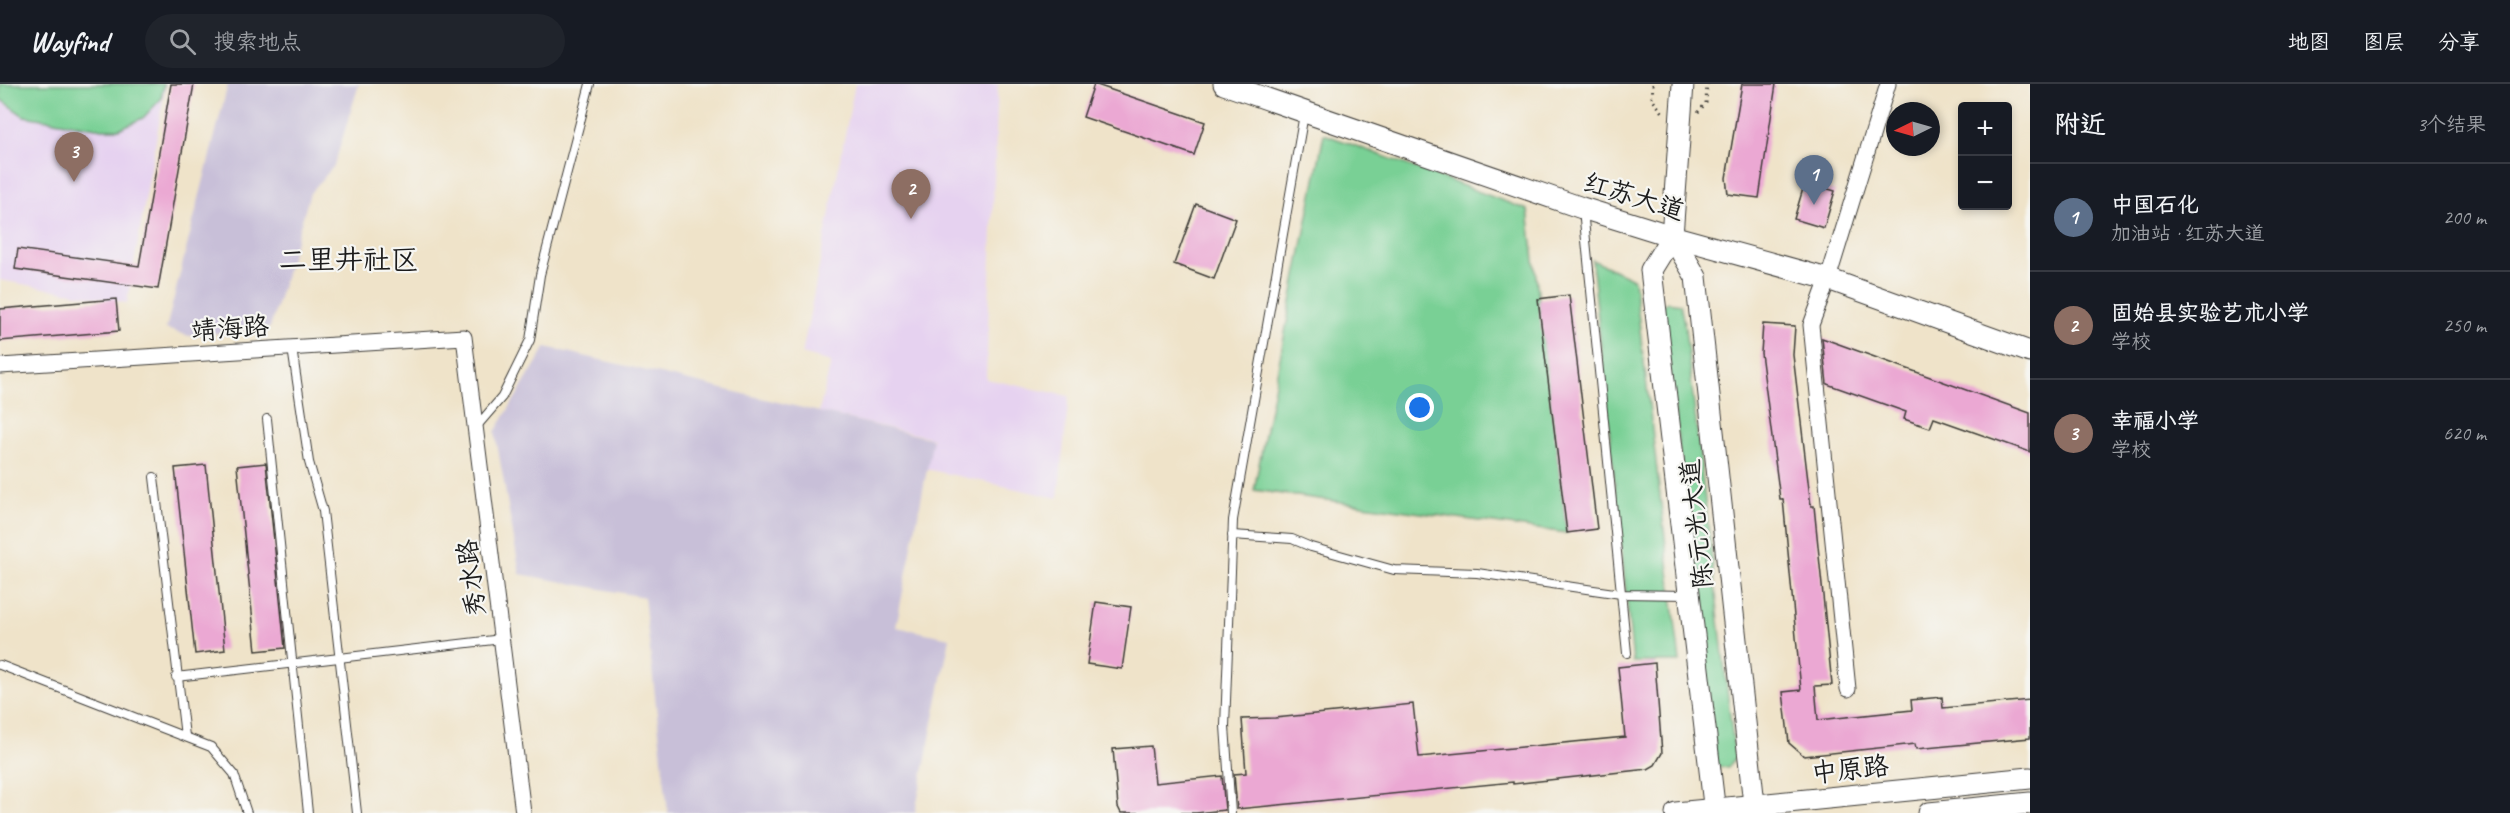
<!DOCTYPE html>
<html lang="zh">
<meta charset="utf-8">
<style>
body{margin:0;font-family:Caveat,"LXGW WenKai TC",sans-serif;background:#20242c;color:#f1f3f6}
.controls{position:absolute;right:18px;top:18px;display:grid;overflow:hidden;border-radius:6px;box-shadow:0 3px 9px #0003}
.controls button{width:54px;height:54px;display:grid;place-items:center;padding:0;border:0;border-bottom:2px solid #363941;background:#171b24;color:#f1f3f6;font:30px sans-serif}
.compass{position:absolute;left:1886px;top:18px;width:54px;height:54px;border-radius:50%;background:#171b24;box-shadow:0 3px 9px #0003;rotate:265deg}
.you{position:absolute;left:1420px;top:324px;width:21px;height:21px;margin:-15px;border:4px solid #fff;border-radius:50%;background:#1a73e8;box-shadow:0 0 0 9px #1a73e833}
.badge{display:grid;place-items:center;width:39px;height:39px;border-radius:50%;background:#d1495b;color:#fff;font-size:20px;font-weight:700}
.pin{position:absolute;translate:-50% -50px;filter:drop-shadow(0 2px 3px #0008)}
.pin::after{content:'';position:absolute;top:32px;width:21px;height:18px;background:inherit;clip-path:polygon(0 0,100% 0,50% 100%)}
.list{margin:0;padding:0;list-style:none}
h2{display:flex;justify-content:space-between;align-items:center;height:78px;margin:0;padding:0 24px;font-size:26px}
h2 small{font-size:20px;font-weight:400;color:#9ea1a6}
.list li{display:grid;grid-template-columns:39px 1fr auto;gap:18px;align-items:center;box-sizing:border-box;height:108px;padding:0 24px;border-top:2px solid #363941}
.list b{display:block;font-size:22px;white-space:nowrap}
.list p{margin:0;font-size:20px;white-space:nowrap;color:#9ea1a6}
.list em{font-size:20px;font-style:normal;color:#9ea1a6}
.icon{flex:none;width:33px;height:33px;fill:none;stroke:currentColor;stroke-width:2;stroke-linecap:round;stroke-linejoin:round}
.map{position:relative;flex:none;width:2030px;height:729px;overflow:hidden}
header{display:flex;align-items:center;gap:36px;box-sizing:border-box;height:84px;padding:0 30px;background:#171b24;border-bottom:2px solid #363941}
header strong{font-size:28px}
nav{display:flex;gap:33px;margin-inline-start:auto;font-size:21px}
.search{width:420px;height:54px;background:#20242c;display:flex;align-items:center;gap:15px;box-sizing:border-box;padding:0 21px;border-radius:33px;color:#9ea1a6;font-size:22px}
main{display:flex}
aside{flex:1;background:#171b24}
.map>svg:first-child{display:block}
.built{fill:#e6d2f0}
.industrial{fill:#c8bfd8}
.green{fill:#79d095;stroke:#4a7658;stroke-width:1.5}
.building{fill:#eba8d3}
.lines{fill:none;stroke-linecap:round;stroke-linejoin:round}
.lane-casing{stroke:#3c3a36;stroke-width:10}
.street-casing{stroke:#3c3a36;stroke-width:17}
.secondary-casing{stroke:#3c3a36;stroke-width:23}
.path{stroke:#3c3a36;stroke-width:3;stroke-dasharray:1.5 4.5;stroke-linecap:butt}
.lane{stroke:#fff;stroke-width:8}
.street{stroke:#fff;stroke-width:15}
.secondary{stroke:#fff;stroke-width:21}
.labels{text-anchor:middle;stroke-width:4.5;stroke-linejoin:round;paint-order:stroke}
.street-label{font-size:26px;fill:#1c1c1c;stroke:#f6f6f2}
.quarter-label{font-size:28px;fill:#1c1c1c;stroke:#f6f6f2}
</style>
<header>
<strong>Wayfind</strong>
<div class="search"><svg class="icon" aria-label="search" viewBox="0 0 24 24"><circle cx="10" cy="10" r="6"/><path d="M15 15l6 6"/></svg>搜索地点</div>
<nav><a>地图</a><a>图层</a><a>分享</a></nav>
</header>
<main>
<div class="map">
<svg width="2030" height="729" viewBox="0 0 2030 729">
<rect width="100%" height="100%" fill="#f6f6f2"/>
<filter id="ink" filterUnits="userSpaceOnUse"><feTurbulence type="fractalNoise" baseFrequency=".0167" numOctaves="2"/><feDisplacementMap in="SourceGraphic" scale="12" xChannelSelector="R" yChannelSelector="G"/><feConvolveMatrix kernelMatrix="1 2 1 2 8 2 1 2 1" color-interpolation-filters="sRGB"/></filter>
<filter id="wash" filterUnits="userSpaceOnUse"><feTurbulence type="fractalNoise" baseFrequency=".008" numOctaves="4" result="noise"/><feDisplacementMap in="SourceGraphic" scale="24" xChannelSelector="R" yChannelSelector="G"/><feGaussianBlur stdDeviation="1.35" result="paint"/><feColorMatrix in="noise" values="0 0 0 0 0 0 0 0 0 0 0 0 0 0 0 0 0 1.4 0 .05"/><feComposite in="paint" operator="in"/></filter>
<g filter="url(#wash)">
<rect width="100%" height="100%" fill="#efe3c9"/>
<g class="built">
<path d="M0,0h166l-39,219 -127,-23z"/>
<path d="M855,0h143l-12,295 83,17 -11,102 -132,-29 7,-31 -114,-26 12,-50 -29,-8z"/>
</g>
<g class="industrial">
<path d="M228,0h131l-25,82 -24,27 -40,135 -81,8 -23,-7z"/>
<path d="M546,263l387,92 -37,188 54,11 -35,175h-247l-24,-216 -124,-23 -25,-142z"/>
</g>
<g class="green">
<path d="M0,0h164l-3,15 -18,19 -24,11h-17l-78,-13 -24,-17z"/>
<path d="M1324,50l204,76 39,323 -313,-43z"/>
<path d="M1592,176l42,19 46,383h-47z"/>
<path d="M1668,218l12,2 5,24 50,430 -7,10 -11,-2 -55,-461z"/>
</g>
<g id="blocks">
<g class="building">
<path d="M171,0h23l-36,205 -143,-20 3,-20 121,17z"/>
<path d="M1094,0l111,38 -11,33 -111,-38z"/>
<path d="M1742,0h34l-17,114 -31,-4 -2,-16z"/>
<path d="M1805,98l30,9 -11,37 -30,-9z"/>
<path d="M1196,120l40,15 -22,60 -40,-15z"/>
<path d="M1569,211l28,234 -30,4 -29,-234z"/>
<path d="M116,215l3,32 -119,10v-32z"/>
<path d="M1763,240l32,2 -2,29 18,151h3l18,179 -17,1 3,34 94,-10 -1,-10 31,-3 1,11 87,-8v38l-114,11 -1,-5 -111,12 -15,-13 -6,-51 18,-2 -18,-191h-3l-19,-146z"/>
<path d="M1822,254l208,75v39l-96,-34 -4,10 -26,-9 2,-7 -79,-28z"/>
<path d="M266,379l19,185 -29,3 -19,-185z"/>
<path d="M206,381l19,185 -30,4 -20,-186z"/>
<path d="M1096,518l35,5 -9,62 -35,-5z"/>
<path d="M1655,579l7,90 -7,12 -7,4 -135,15v-2l-276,27 -3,-35 12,-1 -4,-54 33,-1 138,-14 6,53 206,-20 -7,-70z"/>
<path d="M1151,662l4,37 67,-7 3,34 -29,3h-75l-3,-6 -5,-58z"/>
</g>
</g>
</g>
<g filter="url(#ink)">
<use href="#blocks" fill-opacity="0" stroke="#3c3a36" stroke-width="1.5"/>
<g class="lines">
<g class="lane-casing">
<g id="lane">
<path d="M1583,126l44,443"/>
<path d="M292,264l17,114 14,49 34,302"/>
<path d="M267,335l41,394"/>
<path d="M477,342l25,-29 28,-57 10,-65 50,-191"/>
<path d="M154,393l31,259"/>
<path d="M1232,451l60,4 19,8 83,23 83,3 144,21 67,1"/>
<path d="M0,581l211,82 23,27 13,39"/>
<path d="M176,593l326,-38"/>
<path d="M1231,729l-6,-87 8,-206 71,-406"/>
</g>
</g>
<g class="street-casing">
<g id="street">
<path d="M0,282l464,-29 59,476"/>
<path d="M1848,605l-37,-364 17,-46 60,-195"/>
</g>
</g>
<g class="secondary-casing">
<g id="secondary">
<path d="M1224,0l358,124 90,28 156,43 202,73"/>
<path d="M1683,0l-11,152 -21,34 64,543"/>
<path d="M1672,152l24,41 59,536"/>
<path d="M1676,729l354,-35"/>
<path d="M1929,729l101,-10"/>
</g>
</g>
<g class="path">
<path d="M1653,0l-1,15 12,15"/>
<path d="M1698,28l8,-9 1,-19"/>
</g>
<use href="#lane" class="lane"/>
<use href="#street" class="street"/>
<use href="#secondary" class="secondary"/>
</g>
</g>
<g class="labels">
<g class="street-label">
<text transform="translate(1634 112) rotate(17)" y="9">红苏大道</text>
<text transform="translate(230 244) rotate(-4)" y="9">靖海路</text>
<text transform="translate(1696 440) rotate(-96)" y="9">陈元光大道</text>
<text transform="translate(471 494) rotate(-97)" y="9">秀水路</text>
<text transform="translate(1850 685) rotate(-6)" y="9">中原路</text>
</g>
<g class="quarter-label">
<text x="349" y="185">二里井社区</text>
</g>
</g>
</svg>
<div class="controls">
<button>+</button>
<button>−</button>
</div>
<svg class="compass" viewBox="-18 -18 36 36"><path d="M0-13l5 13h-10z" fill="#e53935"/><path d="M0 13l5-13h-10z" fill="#9ea1a6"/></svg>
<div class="you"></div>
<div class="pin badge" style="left:1814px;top:121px;background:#5c6f8a">1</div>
<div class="pin badge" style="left:911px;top:135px;background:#8d6e63">2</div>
<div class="pin badge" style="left:74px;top:98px;background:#8d6e63">3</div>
</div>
<aside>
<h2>附近<small>3个结果</small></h2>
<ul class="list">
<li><span class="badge" style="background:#5c6f8a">1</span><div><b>中国石化</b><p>加油站 · 红苏大道</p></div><em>200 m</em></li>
<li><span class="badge" style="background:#8d6e63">2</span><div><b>固始县实验艺术小学</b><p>学校</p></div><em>250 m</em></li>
<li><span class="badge" style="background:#8d6e63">3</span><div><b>幸福小学</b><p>学校</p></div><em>620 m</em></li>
</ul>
</aside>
</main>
